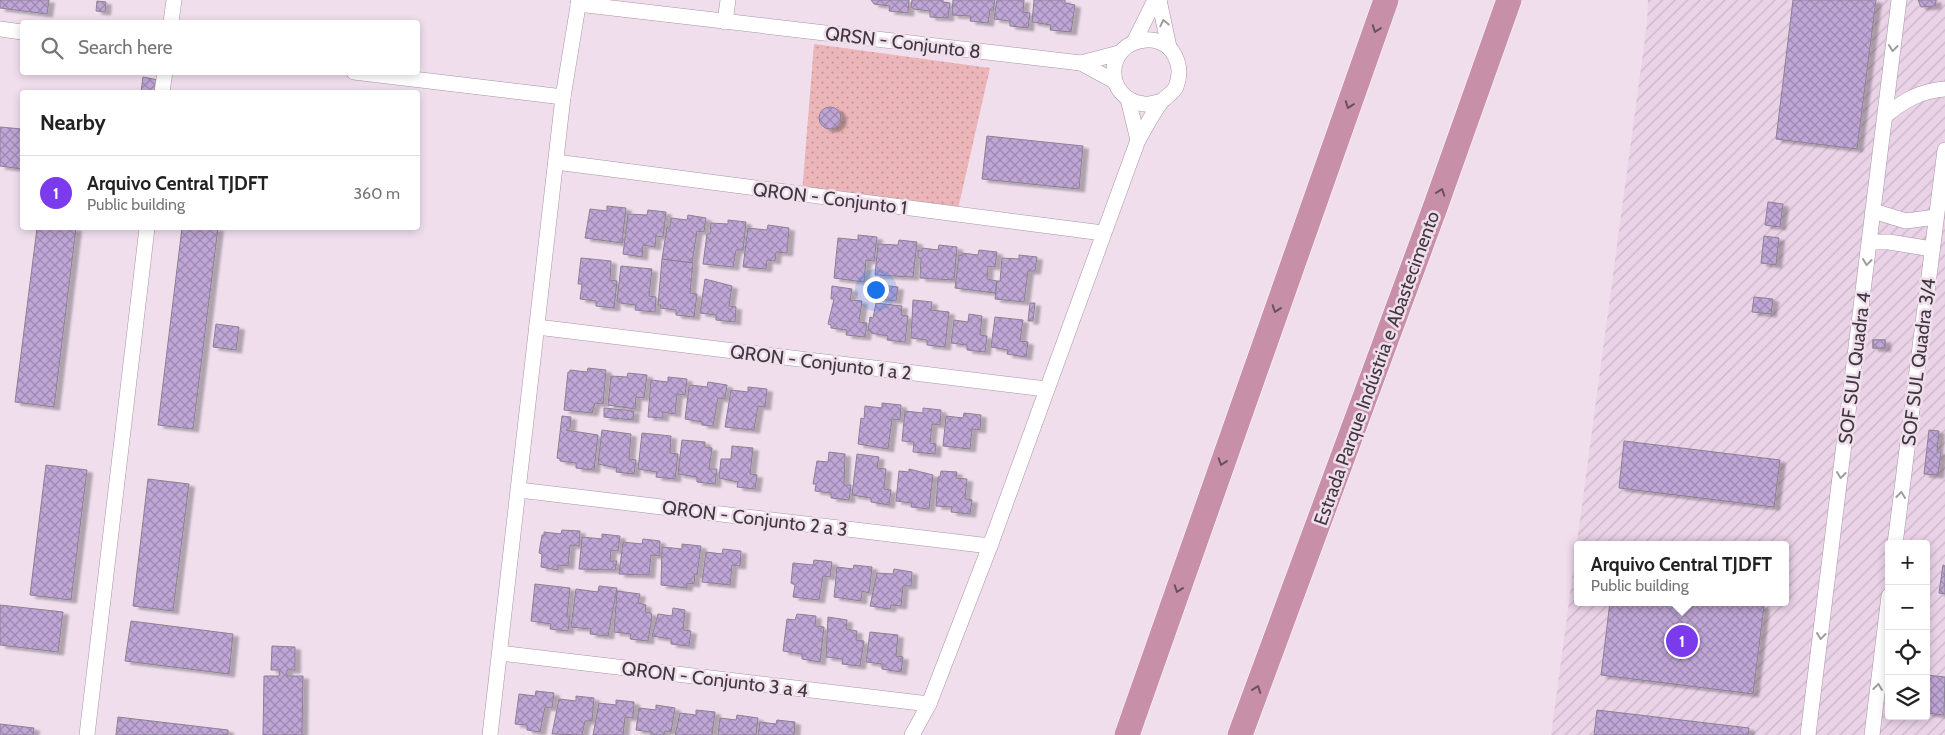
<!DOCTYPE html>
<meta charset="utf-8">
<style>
body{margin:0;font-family:Cabin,sans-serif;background:#f2f2f2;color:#222}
.controls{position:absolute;right:15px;bottom:15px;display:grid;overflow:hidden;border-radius:5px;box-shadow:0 2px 8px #0003}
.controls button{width:45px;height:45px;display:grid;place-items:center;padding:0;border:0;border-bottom:1px solid #e0e0e0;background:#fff;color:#222;font:25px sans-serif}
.you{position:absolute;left:875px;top:289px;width:18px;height:18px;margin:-12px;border:4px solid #fff;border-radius:50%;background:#1a73e8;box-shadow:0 0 0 8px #1a73e833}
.badge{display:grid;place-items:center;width:32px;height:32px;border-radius:50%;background:#7c3aed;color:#fff;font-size:16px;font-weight:700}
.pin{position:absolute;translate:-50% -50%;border:2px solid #fff;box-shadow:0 1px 5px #0006}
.popup{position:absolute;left:1574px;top:541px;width:215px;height:65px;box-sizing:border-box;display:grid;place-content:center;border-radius:5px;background:#fff;filter:drop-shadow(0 1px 4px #0005);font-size:16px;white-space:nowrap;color:#767676}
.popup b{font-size:19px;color:#222}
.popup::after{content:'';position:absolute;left:50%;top:100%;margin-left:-10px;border:10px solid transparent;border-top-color:#fff}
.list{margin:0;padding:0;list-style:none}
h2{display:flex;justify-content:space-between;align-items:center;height:65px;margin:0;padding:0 20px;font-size:21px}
h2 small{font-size:16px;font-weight:400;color:#767676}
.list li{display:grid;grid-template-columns:32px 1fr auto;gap:15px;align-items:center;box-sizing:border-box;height:75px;padding:0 20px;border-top:1px solid #e0e0e0}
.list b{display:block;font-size:19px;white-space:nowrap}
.list p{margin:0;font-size:16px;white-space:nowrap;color:#767676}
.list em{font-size:16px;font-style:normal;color:#767676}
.icon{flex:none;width:28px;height:28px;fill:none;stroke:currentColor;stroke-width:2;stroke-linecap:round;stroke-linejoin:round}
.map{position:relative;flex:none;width:1945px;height:735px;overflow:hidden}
.search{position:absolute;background:#fff;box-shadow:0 2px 8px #0003;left:20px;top:20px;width:400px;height:55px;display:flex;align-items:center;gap:12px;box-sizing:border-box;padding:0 18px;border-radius:5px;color:#767676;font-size:19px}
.panel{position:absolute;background:#fff;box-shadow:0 2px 8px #0003;left:20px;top:90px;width:400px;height:140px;border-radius:5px}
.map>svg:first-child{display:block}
.industrial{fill:url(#industrial-furrows);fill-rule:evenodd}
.park{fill:url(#park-dots)}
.building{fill:url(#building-cross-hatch);stroke:#8b8193;filter:url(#shadow)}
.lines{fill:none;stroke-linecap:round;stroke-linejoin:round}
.minor-casing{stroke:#a695a4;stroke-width:16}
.trunk-casing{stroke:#fff;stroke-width:26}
.minor{stroke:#fff;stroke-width:15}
.trunk{stroke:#c88fa8;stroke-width:25}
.oneway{stroke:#9f9c9e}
.oneway2{stroke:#68525e}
.labels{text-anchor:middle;stroke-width:5;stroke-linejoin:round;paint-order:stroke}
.street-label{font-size:19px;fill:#3f383e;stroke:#f0deed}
</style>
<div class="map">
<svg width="1945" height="735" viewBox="0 0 1945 735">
<defs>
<pattern id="industrial-furrows" width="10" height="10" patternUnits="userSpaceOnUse" patternTransform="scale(1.25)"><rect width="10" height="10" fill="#ead2e7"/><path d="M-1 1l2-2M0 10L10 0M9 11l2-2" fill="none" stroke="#cab5c7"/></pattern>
<pattern id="park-dots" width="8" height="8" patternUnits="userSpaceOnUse" patternTransform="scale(1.25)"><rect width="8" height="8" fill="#ecb6b9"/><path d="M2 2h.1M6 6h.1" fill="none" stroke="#c19598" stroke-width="1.8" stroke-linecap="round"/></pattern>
<pattern id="building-cross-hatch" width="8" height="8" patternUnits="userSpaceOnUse" patternTransform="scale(1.25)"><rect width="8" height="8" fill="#bfa6d6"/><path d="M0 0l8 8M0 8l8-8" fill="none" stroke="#9d88af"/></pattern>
<filter id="shadow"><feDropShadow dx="5.5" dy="3" stdDeviation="1" flood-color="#0004"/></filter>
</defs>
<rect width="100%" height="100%" fill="#f0deed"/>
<path class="industrial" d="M1648,0h297v735h-394l96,-712zM1889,544h37v172h-37zM1578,545h208v57h-208z"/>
<path class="park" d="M814,44l176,24 -32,141 -156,-16z"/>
<g class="building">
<path d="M0,0h49l-2,14 -47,-6z"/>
<path d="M871,0h38l-1,13 -19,-2 1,-5 -16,-2z"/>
<path d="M912,0h31v2l7,1 -2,15 -18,-1v-6l-16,-2 -3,-2z"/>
<path d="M953,0h42l-2,11 -3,-1 -2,13 -18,-2 1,-5 -19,-1z"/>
<path d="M997,0h27l-1,12 7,1 -2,15 -18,-2v-5l-16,-2z"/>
<path d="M1034,0h31v3l10,2 -4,27 -21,-2 1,-5 -19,-3z"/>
<path d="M1793,0h83l-19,149 -81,-10z"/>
<path d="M1918,0h18l-1,6 -14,1z"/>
<path d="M97,1l9,1 -1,10 -9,-1z"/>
<path d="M143,77l15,3 -2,12h-15z"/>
<circle cx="830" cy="118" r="11"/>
<path d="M0,127l22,2v40l-22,-3z"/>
<path d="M987,136l96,10 -4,43 -97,-10z"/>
<path d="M1768,202l15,2 -3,23 -15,-2z"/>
<path d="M607,206l19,2 -4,35 -37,-5 5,-29 17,2z"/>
<path d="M648,210l18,2 -3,25 -7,-1 -1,11 -12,-2 -1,12 -19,-3 5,-40 19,1z"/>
<path d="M688,215l18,3 -2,14 -7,-1 -5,32 -30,-4 5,-32h3l1,-9 16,2z"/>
<path d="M728,220l18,2 -3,28h-7l-3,17 -30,-3 4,-30h3l1,-11 17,1z"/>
<path d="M768,225l21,3 -2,25 -11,-1 -1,9 -8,-1 -1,9 -23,-2 5,-39 19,2z"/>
<path d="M37,228h39l-22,179 -39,-5z"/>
<path d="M182,228h36l-25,201 -35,-4z"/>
<path d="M858,235l19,2 -3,24 -8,-1 -2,22 -30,-4 4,-40 20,2z"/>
<path d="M1764,236l15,2 -3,27 -15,-2z"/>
<path d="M899,240l18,2 -4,35 -38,-2 3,-31 20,1z"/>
<path d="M939,245l18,2 -3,33 -34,-2 1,-20h-3v-8l4,1v-3l16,2z"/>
<path d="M979,250l18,2 -2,15 -7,-1 -1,13 10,2 -2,12 -40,-5 4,-33 3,1v-3l16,2z"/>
<path d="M1019,255l18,2 -2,14h-7l-4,31 -29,-3 2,-18h3l2,-23 17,1z"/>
<path d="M581,258l30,3 -1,19 7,1 -3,27 -18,-2v-5l-16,-2 2,-15h-4z"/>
<path d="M662,259l31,4 -3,30 7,1 -3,23 -18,-2v-5l-16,-2 1,-3h-3z"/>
<path d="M621,266l31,3 -3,27 7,1 -1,15 -20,-2 1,-5 -16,-2 -3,-2z"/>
<path d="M705,279l27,7 -3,20 7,1 -1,15 -19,-2v-5l-16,-2z"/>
<path d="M880,285l18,2 -2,14 -18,-2z"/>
<path d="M832,286l20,3 -2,11 12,1 -3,21 8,1 -2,14 -19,-2 1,-5 -16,-2v-3l-3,-1 6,-25h-3z"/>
<path d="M1754,297l19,2 -2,15 -19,-2z"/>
<path d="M913,300l19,2 -1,8 18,2 -4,35 -18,-2v-5l-16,-2z"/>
<path d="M876,303l26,3 -1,9 7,1 -3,26 -18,-2 1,-4 -17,-3v-2h-3l2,-14 3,1z"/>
<path d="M1030,303h5l-2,18h-5z"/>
<path d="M969,314l13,2 -2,19 7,1 -2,16 -18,-2v-5l-16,-2 3,-23 14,2z"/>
<path d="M995,317l28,3 -3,21 8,1 -2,15 -19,-3 1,-4 -17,-3z"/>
<path d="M216,324l23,3 -3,23 -23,-3z"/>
<rect x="1873" y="340" width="12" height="8"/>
<rect x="1873" y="340" width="12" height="8"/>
<path d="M588,368l18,2 -3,34 -8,-1 -3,10 -28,-3 4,-38h2v-2l17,2z"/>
<path d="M628,373l19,2 -3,23 -8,-1 -1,12 -27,-4 3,-29 16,1z"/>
<path d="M668,377l19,2 -2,16 -8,-1 -2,20 -12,-2v6l-15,-1 3,-37 17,2z"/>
<path d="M708,382l19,3 -2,14 -7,-1 -5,28 -11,-1v-3l-17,-3 4,-32 2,-2 16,2z"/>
<path d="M748,387l19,2 -2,18 -7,-1 -4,24 -29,-3 6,-37 17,2z"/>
<path d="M882,403l19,2 -1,15 -8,-1 -4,30 -30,-5 3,-26 3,1 1,-13 17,2z"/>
<path d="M604,408l30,3 -1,9 -29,-3z"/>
<path d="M923,408l18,2 -1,15 -8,-1 -2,19 6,1 -1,10 -22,-2 1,-10 -12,-1 3,-30 18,2z"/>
<path d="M964,413l17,2 -1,15 -8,-1 -2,20 -27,-3 3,-30 17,2z"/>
<path d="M562,416l9,1 -1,11 -4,2 32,5 -4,35 -18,-2v-5l-16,-2v-2l-3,-1z"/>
<path d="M602,430l29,4 -2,25 7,1 -2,14 -18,-2 1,-4 -19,-4z"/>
<path d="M1929,430l10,1 -2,21h4l-3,23 -14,-1z"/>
<path d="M642,433l29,3 -1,17 8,1 -3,25 -19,-2 1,-5 -19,-3z"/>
<path d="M682,440l23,2v5l7,1 -3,21h8l-2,15 -18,-2v-5l-19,-3z"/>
<path d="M1624,441l156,19 -6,47 -155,-19z"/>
<path d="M732,446l21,2 -3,26 7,1 -2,14 -18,-2 1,-5 -19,-4 2,-19h10z"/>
<path d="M829,452l16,2 -1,31h7l-2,15 -18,-2v-5l-16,-2 1,-7h-3l4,-23 11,1z"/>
<path d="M857,454l22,3 -2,11 9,1 -2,20 7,1 -2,15 -18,-3v-4l-19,-3z"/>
<path d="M46,465l41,5 -16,130 -41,-5z"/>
<path d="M909,469l24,6 -4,34 -18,-2 1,-4 -16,-2 3,-30 10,1z"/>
<path d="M941,471l16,1 -1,6 11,1 -2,20 7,1 -2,14 -19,-2 1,-5 -16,-1 2,-29h2z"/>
<path d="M148,479l41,5 -16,127 -40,-5z"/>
<path d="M562,530l18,1 -1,15 -9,-1 -2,21 -10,-1v5l-17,-3 1,-13 -3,-1 3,-18h2v-3l17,2z"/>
<path d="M602,534l18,2 -2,15 -7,-1 -1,11h7l-2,9 -36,-1 3,-32 20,2z"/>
<path d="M643,539l17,2 -1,15 -8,-1 -2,20 -30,-1 4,-32 19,2z"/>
<path d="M682,544l19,2 -4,29 -2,-1 -1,10 -7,-1v5l-26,-3 1,-38 20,2z"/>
<path d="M723,549l18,2 -1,15 -8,-1 -2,20 -28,-3 4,-30 16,2z"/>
<path d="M814,560l18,2 -2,15 -7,-1 -4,24 -26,-3 2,-12 -4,-2 2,-20 20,2z"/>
<path d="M854,565l18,2 -3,26 -7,-2 -1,10 -27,-4 3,-30 16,2z"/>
<path d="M1943,565l2,1v28l-6,-1z"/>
<path d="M894,569l18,3 -1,14h-8l-2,20 -10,-1 -1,4 -20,-3 7,-33 16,1z"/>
<path d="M535,584l35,4 -3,28h3l-2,15 -18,-2 1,-5 -20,-3z"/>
<path d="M599,586l18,2 -9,48 -18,-2 1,-5 -20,-2 5,-38 22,3z"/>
<path d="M617,591l23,3 -2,9 8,2 -1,7 6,1 1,4 -4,24 -18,-2 1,-5 -17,-2z"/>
<path d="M1610,602h119l35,4 -11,88 -152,-19z"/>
<path d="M0,605l63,7 -5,40 -58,-7z"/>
<path d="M673,608l12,2 -2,20 8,1 -2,15 -18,-2v-5l-19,-3 6,-22 14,2z"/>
<path d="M797,614l19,2 -1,10 9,1 -4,35 -18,-3v-5l-19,-3 4,-32 8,1z"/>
<path d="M828,617l19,3 -1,9 11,2 -1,9 8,1 -4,25 -18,-2 1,-5 -17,-2z"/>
<path d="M131,621l102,13 -4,40 -104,-13z"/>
<path d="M870,632l28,3 -2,21 7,1 -2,15 -19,-3v-5l-16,-2z"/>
<path d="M272,646l23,1v23h-8v6h16l-1,59h-39l1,-59h15l1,-6h-9z"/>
<path d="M1926,675l19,2 -1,38 -18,-2z"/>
<path d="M536,691l18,2 -2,15 -7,-1 -5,25 -13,-2v-5l-12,-1 4,-30 16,2z"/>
<path d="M576,696l18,2 -2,23h-7l-3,14 -30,-1 7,-35 17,2z"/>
<path d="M616,700l18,2 -1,16 -8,-1 -2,18h-30l6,-32 17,2z"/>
<path d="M656,705l19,3 -4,24 -6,-1 -1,4h-13v-3l-15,-2 3,-22 17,2z"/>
<path d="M696,710l19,2 -3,23h-37l5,-22 16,2z"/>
<path d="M1597,710l152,18 -1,7h-154z"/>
<path d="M737,715l21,3 -2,17h-38l2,-17 16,2z"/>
<path d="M118,717l110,13v5h-112z"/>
<path d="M777,720l18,2 -1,13h-36l2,-13 16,2z"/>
<path d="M0,724l34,4 -1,7h-33z"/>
</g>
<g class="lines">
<g class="minor-casing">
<g id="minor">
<path d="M1159,0l10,47"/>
<path d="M578,4l503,59 38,-10"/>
<path d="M171,22l3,-22"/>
<path d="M725,22l3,-22"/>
<path d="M0,29l22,3"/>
<path d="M1135,40l20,-40"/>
<path d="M1081,63l33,18"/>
<path d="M354,72l209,25"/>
<path d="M162,92l3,-20"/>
<path d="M1128,99l10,41"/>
<path d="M1886,115c19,-15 34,-24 59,-26"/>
<path d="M556,162l547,71"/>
<path d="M1873,211l33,10 30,-4"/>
<path d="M1870,242h19l43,7"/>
<path d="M537,327l509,62"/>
<path d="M519,490l471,56"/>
<path d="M1895,544l50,-394"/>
<path d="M500,653l429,51"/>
<path d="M87,735l60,-507"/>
<path d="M490,735l73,-638 16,-97"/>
<path d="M912,735l17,-31 61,-158 148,-406c8,-13 15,-28 24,-39 5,-5 11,-8 14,-14 5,-13 4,-24 -4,-36 -6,-8 -17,-12 -26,-11 -42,3 -43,59 -2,64 5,1 13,-2 18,-3"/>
<path d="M1808,735l91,-735"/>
<path d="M1872,735l17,-139"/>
</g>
</g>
<g class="trunk-casing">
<g id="trunk">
<path d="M1127,735l259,-735"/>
<path d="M1240,735l196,-530 73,-205"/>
</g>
</g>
<use href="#minor" class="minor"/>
<use href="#trunk" class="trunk"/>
</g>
<defs><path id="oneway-chevron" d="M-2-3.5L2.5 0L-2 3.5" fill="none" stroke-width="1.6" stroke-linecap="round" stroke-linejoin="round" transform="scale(1.25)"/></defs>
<g class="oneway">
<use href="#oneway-chevron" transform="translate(1164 23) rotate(-102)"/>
<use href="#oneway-chevron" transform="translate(1893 48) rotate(96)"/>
<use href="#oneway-chevron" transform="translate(1867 262) rotate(97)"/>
<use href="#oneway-chevron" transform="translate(1841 475) rotate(97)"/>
<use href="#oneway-chevron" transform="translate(1901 495) rotate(-83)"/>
<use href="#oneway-chevron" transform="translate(1821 636) rotate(97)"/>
<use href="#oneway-chevron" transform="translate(1878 687) rotate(-83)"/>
</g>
<g class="oneway2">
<use href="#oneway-chevron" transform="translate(1376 29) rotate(110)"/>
<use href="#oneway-chevron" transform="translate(1349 105) rotate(110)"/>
<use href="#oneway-chevron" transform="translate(1441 192) rotate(-71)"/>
<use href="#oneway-chevron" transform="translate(1276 309) rotate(109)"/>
<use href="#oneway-chevron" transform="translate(1222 462) rotate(109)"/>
<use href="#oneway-chevron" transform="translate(1178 589) rotate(109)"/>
<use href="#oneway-chevron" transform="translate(1257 689) rotate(-70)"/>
</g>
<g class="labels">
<g class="street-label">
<text transform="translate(903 42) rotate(7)" y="7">QRSN - Conjunto 8</text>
<text transform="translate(830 198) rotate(7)" y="7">QRON - Conjunto 1</text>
<text transform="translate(821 362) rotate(7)" y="7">QRON - Conjunto 1 a 2</text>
<text transform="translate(1918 362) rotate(-83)" y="7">SOF SUL Quadra 3/4</text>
<text transform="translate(1376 368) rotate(-70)" y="7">Estrada Parque Indústria e Abastecimento</text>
<text transform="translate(1854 368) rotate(-83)" y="7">SOF SUL Quadra 4</text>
<text transform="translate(755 518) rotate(7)" y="7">QRON - Conjunto 2 a 3</text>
<text transform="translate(715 679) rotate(7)" y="7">QRON - Conjunto 3 a 4</text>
</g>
</g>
</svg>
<div class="controls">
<button>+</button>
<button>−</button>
<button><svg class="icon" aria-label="locate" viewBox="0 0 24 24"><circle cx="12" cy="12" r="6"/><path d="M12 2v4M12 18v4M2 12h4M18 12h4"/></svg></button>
<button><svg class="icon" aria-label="layers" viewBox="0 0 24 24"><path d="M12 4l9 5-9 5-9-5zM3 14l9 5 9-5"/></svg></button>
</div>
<div class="you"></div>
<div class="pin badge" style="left:1682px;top:641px">1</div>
<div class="popup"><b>Arquivo Central TJDFT</b>Public building</div>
<div class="search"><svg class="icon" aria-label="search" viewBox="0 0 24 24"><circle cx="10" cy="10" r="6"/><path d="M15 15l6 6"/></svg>Search here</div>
<section class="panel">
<h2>Nearby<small></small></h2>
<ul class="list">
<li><span class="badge">1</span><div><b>Arquivo Central TJDFT</b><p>Public building</p></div><em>360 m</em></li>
</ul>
</section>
</div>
